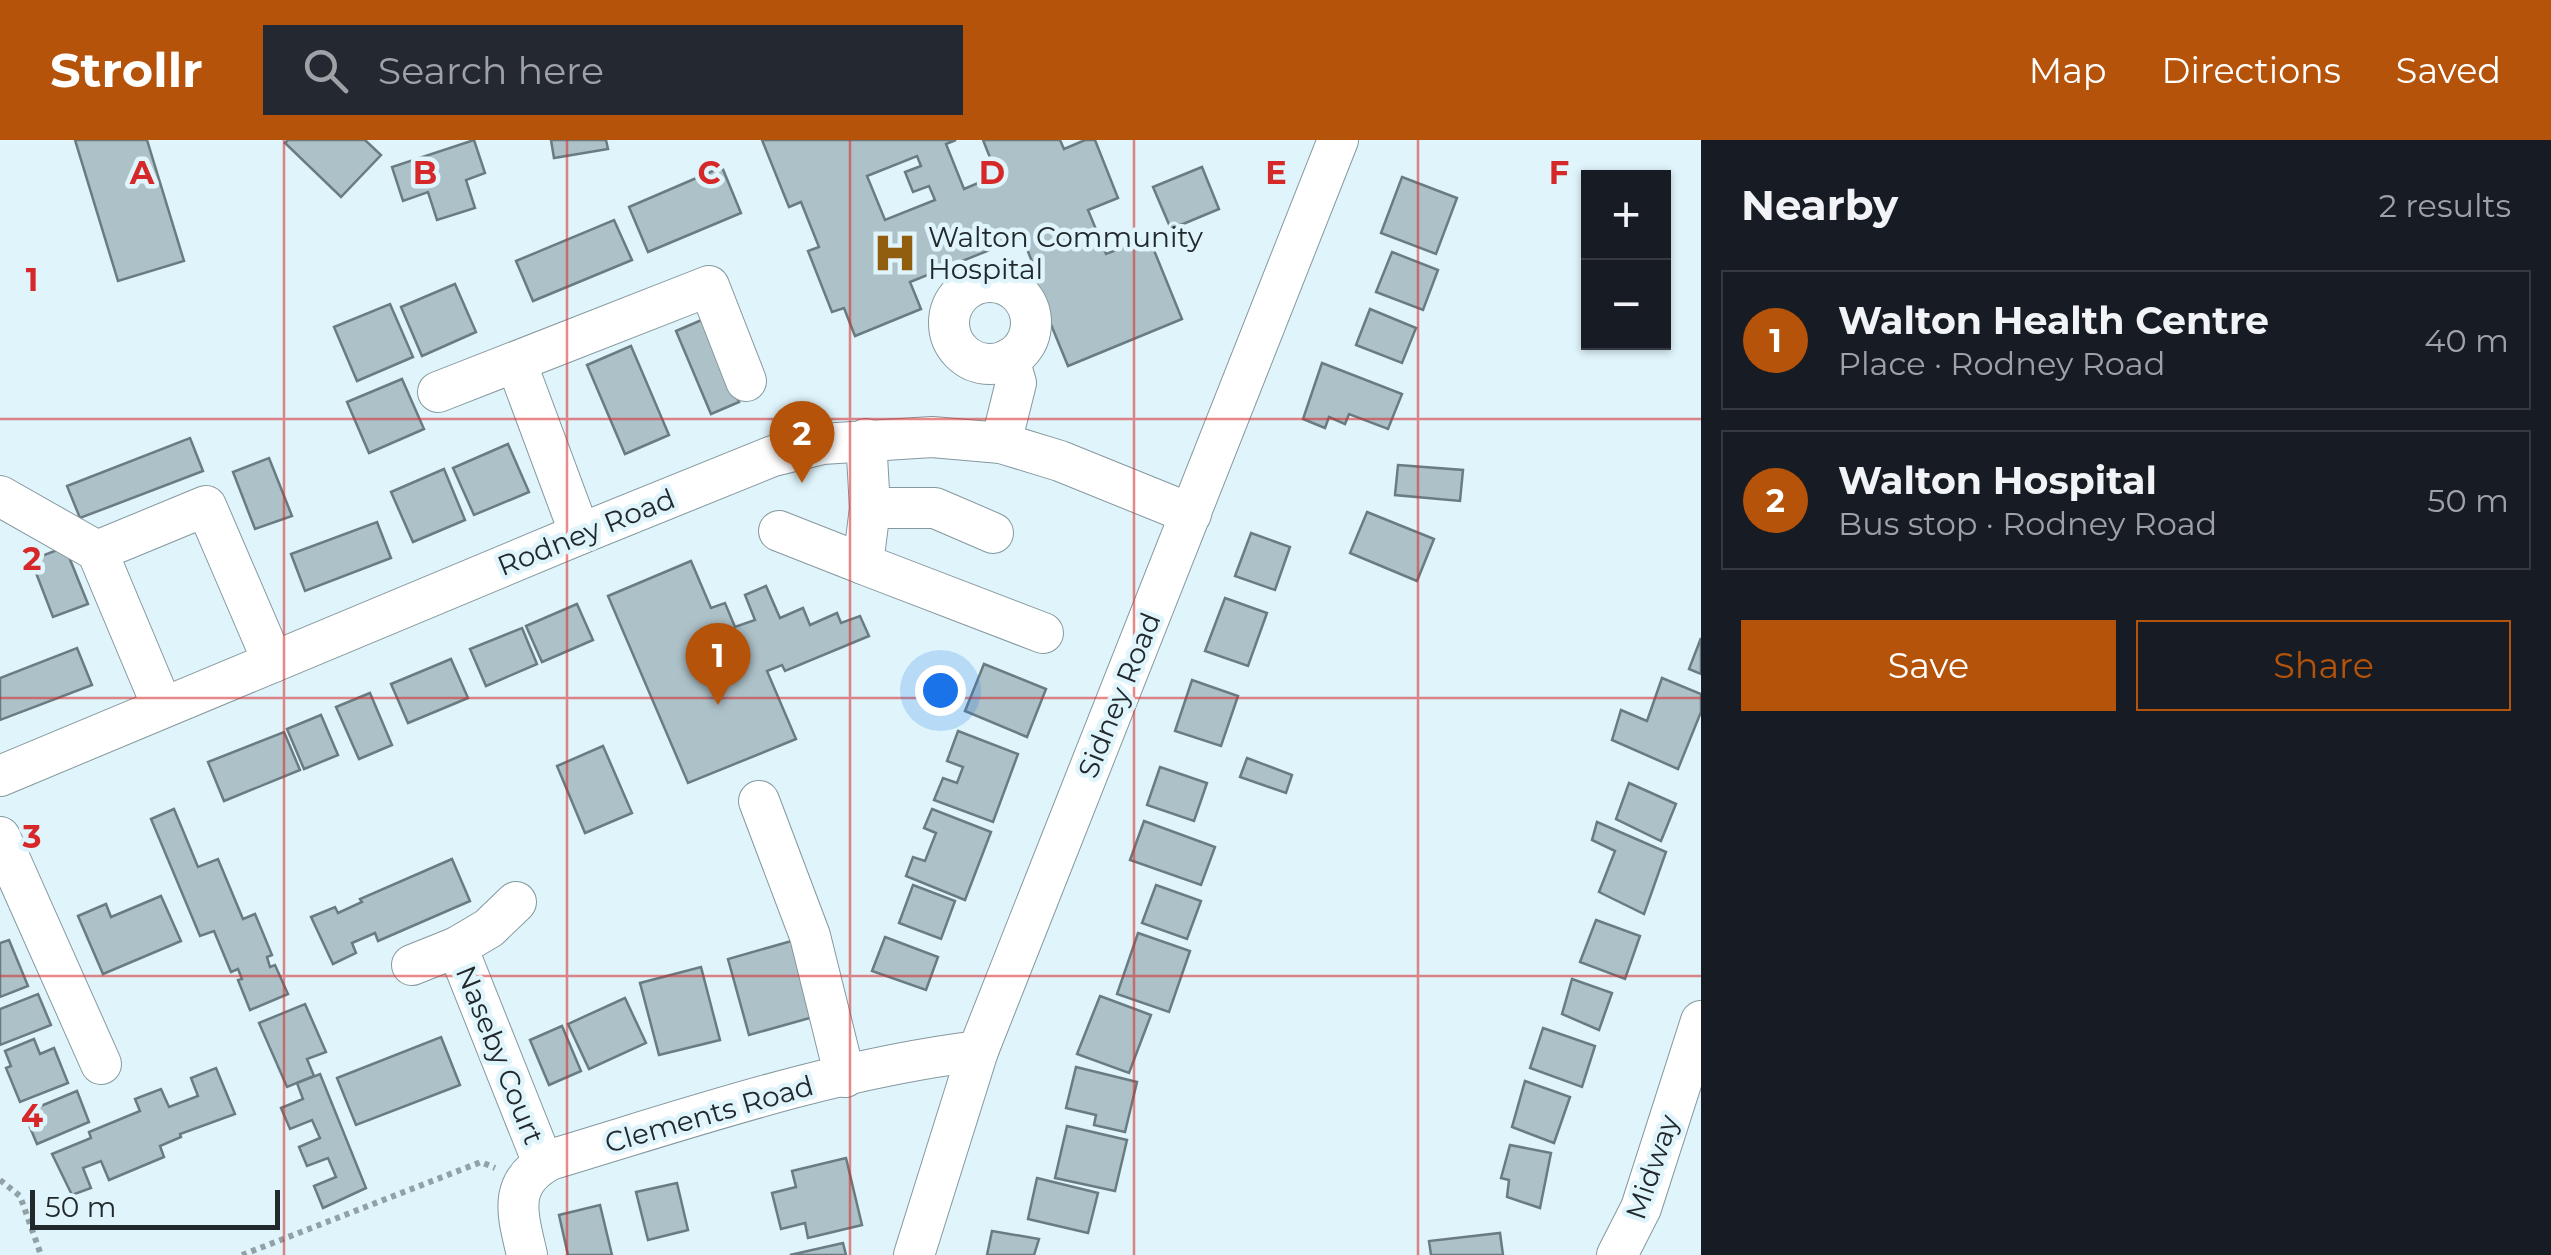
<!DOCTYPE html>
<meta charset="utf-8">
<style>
body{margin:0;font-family:Montserrat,sans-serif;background:#242831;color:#f1f3f6}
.controls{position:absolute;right:30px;top:30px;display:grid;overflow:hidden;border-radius:0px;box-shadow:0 2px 8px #0004}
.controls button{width:90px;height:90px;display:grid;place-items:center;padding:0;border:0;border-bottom:2px solid #363941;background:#171b24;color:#f1f3f6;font:50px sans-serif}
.scale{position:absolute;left:30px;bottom:25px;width:250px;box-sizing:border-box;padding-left:10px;border:5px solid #21292c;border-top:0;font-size:28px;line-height:35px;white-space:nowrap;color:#21292c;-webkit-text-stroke:8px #dff4fb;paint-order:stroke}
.you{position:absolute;left:940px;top:550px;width:35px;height:35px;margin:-25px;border:8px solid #fff;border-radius:50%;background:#1a73e8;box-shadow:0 0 0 15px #1a73e833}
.badge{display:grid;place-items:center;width:65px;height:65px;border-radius:50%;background:#b45309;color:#fff;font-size:32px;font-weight:700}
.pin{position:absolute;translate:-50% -82px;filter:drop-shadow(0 2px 5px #0008)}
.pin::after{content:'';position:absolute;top:52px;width:35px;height:30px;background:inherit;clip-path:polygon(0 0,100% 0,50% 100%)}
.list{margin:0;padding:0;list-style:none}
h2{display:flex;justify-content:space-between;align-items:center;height:130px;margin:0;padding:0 40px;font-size:42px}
h2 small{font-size:32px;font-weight:400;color:#9ea1a6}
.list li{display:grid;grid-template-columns:65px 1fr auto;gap:30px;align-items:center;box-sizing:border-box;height:140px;margin:0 20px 20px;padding:0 20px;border:2px solid #363941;border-radius:0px}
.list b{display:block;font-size:38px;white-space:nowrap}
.list p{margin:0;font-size:32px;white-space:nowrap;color:#9ea1a6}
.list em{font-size:32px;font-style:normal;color:#9ea1a6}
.actions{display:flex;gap:20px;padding:30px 40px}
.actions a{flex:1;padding:22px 0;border:2px solid #b45309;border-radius:0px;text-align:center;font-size:35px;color:#b45309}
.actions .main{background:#b45309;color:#fff}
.icon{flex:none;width:55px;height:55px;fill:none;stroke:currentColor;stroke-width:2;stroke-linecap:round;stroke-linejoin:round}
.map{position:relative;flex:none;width:1701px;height:1115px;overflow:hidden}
header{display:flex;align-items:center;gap:60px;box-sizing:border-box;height:140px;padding:0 50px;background:#b45309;color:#fff}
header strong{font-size:48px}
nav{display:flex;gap:55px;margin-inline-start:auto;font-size:35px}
.search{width:700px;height:90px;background:#242831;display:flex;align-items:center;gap:25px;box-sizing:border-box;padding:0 35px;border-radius:0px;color:#9ea1a6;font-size:38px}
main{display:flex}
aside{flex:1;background:#171b24}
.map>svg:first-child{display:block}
.building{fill:#adc1c8;stroke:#6a7c82;stroke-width:2.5;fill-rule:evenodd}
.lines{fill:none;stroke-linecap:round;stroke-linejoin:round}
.minor-casing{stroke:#85989e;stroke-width:42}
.path{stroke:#91a1a6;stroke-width:6;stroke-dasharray:5 5;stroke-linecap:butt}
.minor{stroke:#fff;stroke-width:40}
.grid{fill:none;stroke:#d62828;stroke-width:2.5;stroke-opacity:0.55}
.labels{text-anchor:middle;stroke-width:9;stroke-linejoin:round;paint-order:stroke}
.poi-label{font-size:28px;fill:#21292c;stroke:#dff4fb;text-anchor:start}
.street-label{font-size:28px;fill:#21292c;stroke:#dff4fb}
.grid-label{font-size:32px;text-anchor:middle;font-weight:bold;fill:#d62828;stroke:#dff4fb;stroke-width:9;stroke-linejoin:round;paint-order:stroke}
</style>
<header>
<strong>Strollr</strong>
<div class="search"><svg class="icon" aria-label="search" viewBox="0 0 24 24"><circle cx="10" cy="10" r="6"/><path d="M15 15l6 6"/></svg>Search here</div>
<nav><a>Map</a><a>Directions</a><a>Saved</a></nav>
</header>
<main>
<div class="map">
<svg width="1701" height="1115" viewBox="0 0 1701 1115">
<rect width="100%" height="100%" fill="#dff4fb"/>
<g class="building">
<path d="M75,0h72l37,121 -66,20z"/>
<path d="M288,0h77l16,15 -40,42 -56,-54z"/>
<path d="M474,0l11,33 -19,7 9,28 -38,12 -9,-28 -25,9 -11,-34z"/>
<path d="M551,0h55l2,9 -54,9z"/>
<path d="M762,0h194l-10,4 18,45 33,-14 -14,-35h77l4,9 21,-9h10l23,58 -30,12 18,44 43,-16 33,81 -114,47 -34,-83 6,-2 -18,-44 -112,45 11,27 -66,27 -11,-28 -12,4 -24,-61 11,-4 -18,-45 -12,5zM917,16l4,10 -16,6 8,20 16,-6 6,14 -50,20 -18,-44z"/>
<path d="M722,27l19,46 -93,39 -19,-45z"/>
<path d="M1202,27l17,42 -48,20 -18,-42z"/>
<path d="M1402,37l55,21 -21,56 -55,-21z"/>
<path d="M614,80l18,40 -99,41 -17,-40z"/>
<path d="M1392,112l46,18 -15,40 -47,-18z"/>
<path d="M455,144l21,48 -54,24 -21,-49z"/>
<path d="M390,164l23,53 -56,24 -23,-54z"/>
<path d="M1370,169l46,19 -14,35 -46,-18z"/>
<path d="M704,179l35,83 -28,12 -35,-83z"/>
<path d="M631,206l38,89 -44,19 -38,-89z"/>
<path d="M1322,223l80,31 -14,35 -39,-15 -4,10 -16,-7 -4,11 -22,-9z"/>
<path d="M402,239l22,50 -55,24 -22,-51z"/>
<path d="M190,298l13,33 -123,47 -13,-32z"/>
<path d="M508,304l21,48 -55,23 -21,-47z"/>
<path d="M269,318l23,58 -37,13 -22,-57z"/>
<path d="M1398,325l65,5 -3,31 -65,-6z"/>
<path d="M444,329l21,51 -52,22 -22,-50z"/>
<path d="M1367,372l67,27 -17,42 -67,-28z"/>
<path d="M377,382l14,36 -86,33 -14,-37z"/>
<path d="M1251,393l39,14 -15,43 -40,-14z"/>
<path d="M65,407l23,57 -35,13 -22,-57z"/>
<path d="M691,421l20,47 14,-5 10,24 20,-7 -10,-25 21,-9 14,32 23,-10 7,17 27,-12 4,10 19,-7 9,20 -84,35 -3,-6 -15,6 29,68 -108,44 -80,-187z"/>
<path d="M1225,458l42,15 -19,53 -43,-15z"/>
<path d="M577,464l16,36 -51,22 -16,-36z"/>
<path d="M522,488l15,36 -51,22 -16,-37z"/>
<path d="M1701,498v36l-12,-5z"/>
<path d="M77,508l15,37 -92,35v-42z"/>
<path d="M451,519l17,39 -60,25 -17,-39z"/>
<path d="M984,524l62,25 -19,48 -62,-26z"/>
<path d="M1662,538l39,16v18l-23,57 -66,-29 9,-30 26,11z"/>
<path d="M1192,540l46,16 -17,50 -46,-15z"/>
<path d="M370,553l22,52 -33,14 -23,-52z"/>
<path d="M321,575l17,40 -34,14 -17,-40z"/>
<path d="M958,591l60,23 -25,68 -59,-22 9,-22 14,5 6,-16 -16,-6z"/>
<path d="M284,592l16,38 -76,31 -16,-39z"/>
<path d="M603,606l29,67 -47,20 -28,-67z"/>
<path d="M1247,618l45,17 -6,18 -46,-16z"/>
<path d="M1160,627l47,16 -13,38 -47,-16z"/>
<path d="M1629,643l47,21 -15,37 -45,-22z"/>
<path d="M174,669l24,58 20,-8 25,60 12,-5 17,41 -5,2 3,10 5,-2 13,29 -38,16 -12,-30 4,-1 -4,-10 -7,3 -17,-41 -14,5 -49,-117z"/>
<path d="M932,669l59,23 -26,68 -59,-24 7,-19 12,4 11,-28 -12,-5z"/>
<path d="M1144,681l71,26 -14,38 -71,-25z"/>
<path d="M1597,682l69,30 -22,62 -45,-22 16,-41 -23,-11z"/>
<path d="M452,719l18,42 -92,40 -3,-8 -23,10 4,10 -23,11 -22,-47 24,-10 3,6 24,-11 -2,-3z"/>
<path d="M913,745l42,16 -14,38 -42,-16z"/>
<path d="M1156,745l45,16 -14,38 -45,-16z"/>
<path d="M161,756l20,45 -78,33 -25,-58 28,-12 5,13z"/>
<path d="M1596,780l44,16 -15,43 -45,-17z"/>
<path d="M1138,793l52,18 -21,61 -52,-18z"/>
<path d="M885,797l53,20 -12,33 -54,-19z"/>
<path d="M802,798l22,76 -75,21 -21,-76z"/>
<path d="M9,800l19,46 -28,11v-54z"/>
<path d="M701,827l19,73 -61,15 -19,-72z"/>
<path d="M1572,839l40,14 -13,37 -37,-16z"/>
<path d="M38,854l13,31 -51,20v-36z"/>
<path d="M1100,856l51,19 -22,58 -52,-19z"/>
<path d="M625,858l21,45 -57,26 -21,-45z"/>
<path d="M305,864l21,48 -19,7 7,17 -27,11 -28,-64z"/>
<path d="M562,886l19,45 -32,14 -19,-45z"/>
<path d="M1543,888l52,18 -13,41 -52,-19z"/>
<path d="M441,897l19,48 -104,40 -19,-47z"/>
<path d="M34,899l6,15 14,-6 14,35 -48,19 -14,-34 5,-2 -6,-15z"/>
<path d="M1076,927l61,15 -12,50 -31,-7 2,-10 -30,-7z"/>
<path d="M216,928l19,46 -55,20 1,3 -21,9 4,11 -55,23 -8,-19 -18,7 8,20 -19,7 -20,-41 39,-16 -2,-6 51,-21 -5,-12 26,-10 8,18 29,-11 -7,-18z"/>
<path d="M320,934l46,114 -43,20 -9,-22 22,-9 -8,-19 -21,8 -8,-19 21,-9 -8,-18 -22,9 -9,-21 22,-9 -6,-16z"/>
<path d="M1525,941l45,16 -16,46 -42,-16z"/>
<path d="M77,951l12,31 -52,22 -13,-31z"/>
<path d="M1067,986l60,14 -12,51 -60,-13z"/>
<path d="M1510,1005l41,8 -11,55 -33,-11 2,-17 -8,-2z"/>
<path d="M846,1018l16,67 -54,13 -3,-15 -24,6 -9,-36 24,-6 -4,-16z"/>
<path d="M1037,1038l61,15 -10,40 -60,-14z"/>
<path d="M677,1043l11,47 -40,10 -12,-48z"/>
<path d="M600,1065l12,50h-44l-9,-40z"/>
<path d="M992,1091l47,8 -5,16h-47z"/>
<path d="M1500,1093l3,22h-72l-2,-14z"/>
<path d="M843,1103l3,12h-56z"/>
</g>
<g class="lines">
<g class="minor-casing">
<g id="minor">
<circle cx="990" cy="183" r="41"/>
<path d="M516,222l64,172"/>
<path d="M438,252l271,-106 37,95"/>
<path d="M866,299l4,69h65l58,25"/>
<path d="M1001,303l15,-60 -7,-24"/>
<path d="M0,356l97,55"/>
<path d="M870,368l-7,56 180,69"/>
<path d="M779,391l84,33"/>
<path d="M162,566l-65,-155 109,-45 67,156"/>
<path d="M0,636l580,-242 193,-78 49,-12 110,-7 69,6 59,18 131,53"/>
<path d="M759,661l51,135 35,141"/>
<path d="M0,697l101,227"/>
<path d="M457,807l32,-19 27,-26"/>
<path d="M412,825l45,-18 86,216"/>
<path d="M527,1115c-9,-40 -21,-72 23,-95 140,-42 281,-91 428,-109"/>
<path d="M914,1115l64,-204 360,-911"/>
<path d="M1617,1115l24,-47 60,-187"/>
</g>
</g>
<g class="path">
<path d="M0,1040l20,16 21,59"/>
<path d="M242,1115l239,-93 14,6"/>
</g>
<use href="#minor" class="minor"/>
</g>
<path class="grid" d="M284,0v1115M567,0v1115M850,0v1115M1134,0v1115M1418,0v1115M0,279h1701M0,558h1701M0,836h1701"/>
<defs>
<g id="hospital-bare" transform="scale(3.45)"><path d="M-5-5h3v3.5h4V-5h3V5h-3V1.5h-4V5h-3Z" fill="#915d0f" stroke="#dff4fb" stroke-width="2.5" paint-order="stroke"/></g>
</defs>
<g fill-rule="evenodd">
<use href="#hospital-bare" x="895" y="113"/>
</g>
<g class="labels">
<g class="poi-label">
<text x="928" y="107">Walton Community<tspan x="928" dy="32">Hospital</tspan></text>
</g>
<g class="street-label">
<text transform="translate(586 392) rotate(-22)" y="10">Rodney Road</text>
<text transform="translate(1119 555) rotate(-68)" y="10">Sidney Road</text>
<text transform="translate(500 915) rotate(68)" y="10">Naseby Court</text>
<text transform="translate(709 974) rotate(-16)" y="10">Clements Road</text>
<text transform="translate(1652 1027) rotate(-71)" y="10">Midway</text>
</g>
</g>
<g class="grid-label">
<text x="142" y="44">A</text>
<text x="425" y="44">B</text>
<text x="709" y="44">C</text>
<text x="992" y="44">D</text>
<text x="1276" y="44">E</text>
<text x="1559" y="44">F</text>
<text x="32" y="151">1</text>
<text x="32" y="430">2</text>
<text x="32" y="708">3</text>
<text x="32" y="987">4</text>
</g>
</svg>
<div class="controls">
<button>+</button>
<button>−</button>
</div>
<div class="scale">50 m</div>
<div class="you"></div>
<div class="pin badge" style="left:718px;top:565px">1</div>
<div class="pin badge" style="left:802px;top:343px">2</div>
</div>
<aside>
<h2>Nearby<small>2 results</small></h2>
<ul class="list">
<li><span class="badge">1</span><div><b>Walton Health Centre</b><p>Place · Rodney Road</p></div><em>40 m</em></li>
<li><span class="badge">2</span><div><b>Walton Hospital</b><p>Bus stop · Rodney Road</p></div><em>50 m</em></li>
</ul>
<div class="actions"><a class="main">Save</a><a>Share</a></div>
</aside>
</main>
